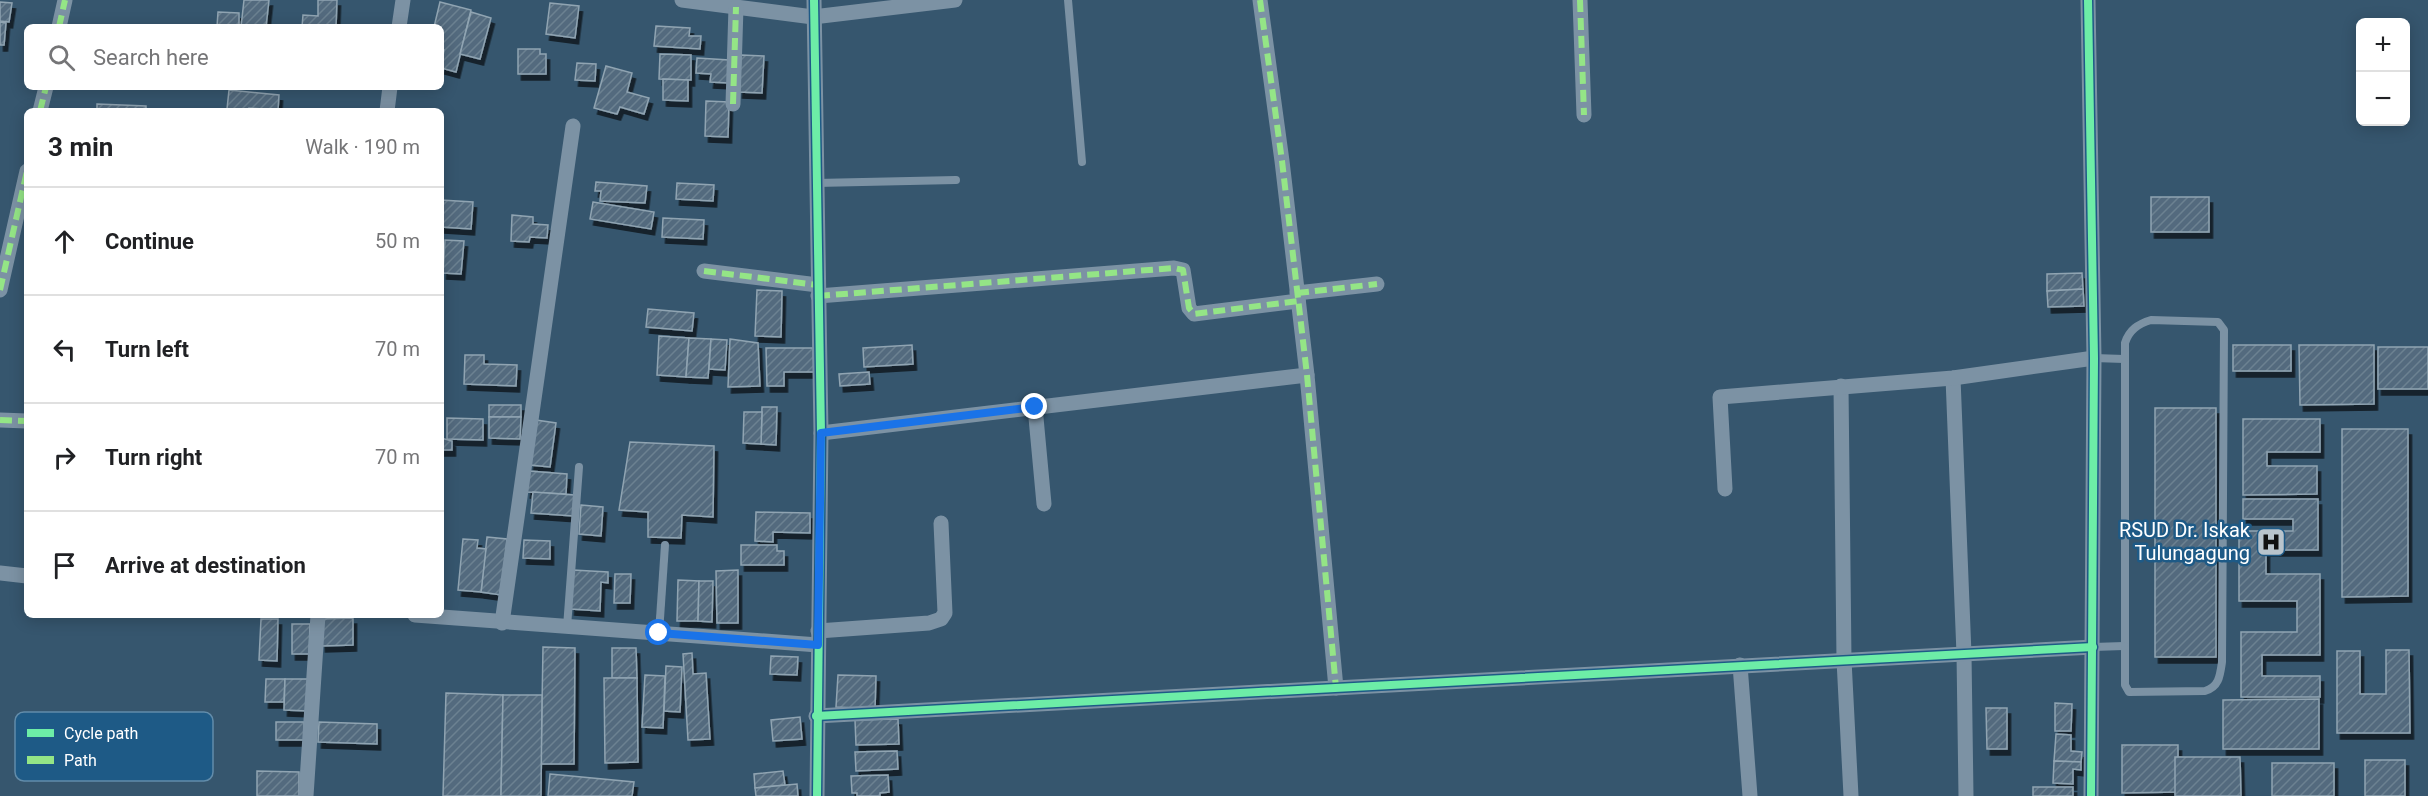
<!DOCTYPE html>
<meta charset="utf-8">
<style>
body{margin:0;font-family:Roboto,sans-serif;background:#f6f6f6;color:#202124}
.controls{position:absolute;right:18px;top:18px;display:grid;overflow:hidden;border-radius:9px;box-shadow:0 3px 15px #0003}
.controls button{width:54px;height:54px;display:grid;place-items:center;padding:0;border:0;border-bottom:2px solid #e0e0e0;background:#fff;color:#202124;font:30px sans-serif}
.stop{position:absolute;width:18px;height:18px;margin:-14px;border:4px solid #1a73e8;border-radius:50%;background:#fff}
.stop.end{background:#1a73e8;border-color:#fff;box-shadow:0 2px 6px #0008}
.list{margin:0;padding:0;list-style:none}
h2{display:flex;justify-content:space-between;align-items:center;height:78px;margin:0;padding:0 24px;font-size:26px}
h2 small{font-size:20px;font-weight:400;color:#757577}
.list li{display:grid;grid-template-columns:39px 1fr auto;gap:18px;align-items:center;box-sizing:border-box;height:108px;padding:0 24px;border-top:2px solid #e0e0e0}
.list b{display:block;font-size:22px;white-space:nowrap}
.list em{font-size:20px;font-style:normal;color:#757577}
.icon{flex:none;width:33px;height:33px;fill:none;stroke:currentColor;stroke-width:2;stroke-linecap:round;stroke-linejoin:round}
.map{position:relative;flex:none;width:2428px;height:796px;overflow:hidden}
.search{position:absolute;background:#fff;box-shadow:0 3px 15px #0003;left:24px;top:24px;width:420px;height:66px;display:flex;align-items:center;gap:15px;box-sizing:border-box;padding:0 21px;border-radius:9px;color:#757577;font-size:22px}
.panel{position:absolute;background:#fff;box-shadow:0 3px 15px #0003;left:24px;top:108px;width:420px;height:510px;border-radius:9px}
.map>svg:first-child{display:block}
.building{fill:url(#building-hatch);stroke:#90a4b2;stroke-width:1.5;filter:url(#shadow)}
.lines{fill:none;stroke-linecap:round;stroke-linejoin:round}
.lane{stroke:#7c92a4;stroke-width:8}
.street{stroke:#7c92a4;stroke-width:15}
.quiet{stroke:#94e586;stroke-width:6;stroke-dasharray:12 6;stroke-linecap:butt}
.cycleway-casing{stroke:#1e5a86;stroke-width:11}
.cycleway{stroke:#6deda7;stroke-width:8}
.route{stroke:#1a73e8;stroke-width:8}
.labels{text-anchor:middle;stroke-width:5;stroke-linejoin:round;paint-order:stroke}
.poi-label{font-size:20px;fill:#fff;stroke:#1e5a86;text-anchor:end}
.key{fill:#1e5a86;stroke:#628caa;stroke-width:1.5}
.key-label{font-size:16px;fill:#fff}
</style>
<div class="map">
<svg width="2428" height="796" viewBox="0 0 2428 796">
<defs>
<pattern id="building-hatch" width="6" height="6" patternUnits="userSpaceOnUse" patternTransform="scale(1.5)"><rect width="6" height="6" fill="#526b7e"/><path d="M-1 1l2-2M0 6l6-6M5 7l2-2" fill="none" stroke="#6c8191"/></pattern>
<filter id="shadow"><feDropShadow dx="3.5" dy="6" stdDeviation="0" flood-color="#0009"/></filter>
</defs>
<rect width="100%" height="100%" fill="#36566e"/>
<g class="building">
<path d="M244,0h25l-3,27h-25z"/>
<path d="M318,0h19l-1,27h-34l1,-12 15,1z"/>
<path d="M0,2l12,1 -3,19 -9,-1z"/>
<path d="M440,2l31,8 -15,62 -15,-4 3,-18h-3v-23h-7z"/>
<path d="M550,3l29,3 -4,32 -29,-4z"/>
<path d="M218,12l21,1v14h-22z"/>
<path d="M471,12l20,6 -11,41 -20,-5z"/>
<path d="M0,22l6,1 -2,22h-4z"/>
<path d="M656,26l34,2 -1,8h12l-1,13 -46,-3z"/>
<path d="M518,49h22v5h6v20h-28z"/>
<path d="M660,54l31,1v25l-32,-1z"/>
<path d="M741,55l23,1 -2,37 -23,-1z"/>
<path d="M697,58l32,2 -1,23 -18,-1 1,-8 -15,-1z"/>
<path d="M577,63l19,1 -1,17 -20,-1z"/>
<path d="M606,66l26,7 -5,19 22,6 -5,16 -24,-7 -3,7 -23,-6z"/>
<path d="M663,79l25,1v21l-25,-1z"/>
<path d="M229,90l50,5 -1,15 -29,-2v3l-22,-2z"/>
<path d="M706,101l23,1 -1,35 -23,-1z"/>
<path d="M97,104l49,2v5h-49z"/>
<path d="M596,182l51,4 -2,17 -45,-2 1,-10h-6z"/>
<path d="M677,183l37,2 -1,16 -37,-2z"/>
<rect x="2151" y="197" width="58" height="35"/>
<path d="M441,200l32,2 -2,27 -30,-2z"/>
<path d="M593,202l61,10 -3,17 -61,-10z"/>
<path d="M512,215l21,2v7l15,1 -1,13 -17,-1 -1,5 -18,-1z"/>
<path d="M663,218l41,2 -1,19 -41,-2z"/>
<path d="M445,240l19,1 -3,33 -18,-1z"/>
<path d="M2082,273l1,16 -36,2v-17z"/>
<path d="M2083,289l1,17 -36,1 -1,-16z"/>
<path d="M757,290l25,1 -1,46 -26,-1z"/>
<path d="M648,309l46,4 -2,18 -46,-4z"/>
<path d="M659,336l30,2 -3,39 -29,-2z"/>
<path d="M689,338l22,1 -3,39 -22,-1z"/>
<path d="M711,339l16,1 -2,30 -16,-1z"/>
<path d="M730,339l28,4 2,43 -32,1z"/>
<path d="M912,345l1,19 -49,3 -1,-19z"/>
<rect x="2233" y="345" width="58" height="26"/>
<path d="M2299,345h75v59l-74,1z"/>
<rect x="2378" y="347" width="50" height="42"/>
<path d="M766,348h47l1,24h-30v14h-17z"/>
<path d="M465,355h19v9l33,1 -1,21 -52,-2z"/>
<path d="M869,372l1,12 -30,2 -1,-12z"/>
<rect x="489" y="405" width="32" height="12"/>
<path d="M762,407h15l-1,38 -15,-1z"/>
<rect x="2155" y="408" width="61" height="249"/>
<path d="M744,412h18l-1,32 -18,-1z"/>
<path d="M489,417h32l-1,22 -31,-1z"/>
<path d="M447,418l36,1v21l-36,-1z"/>
<path d="M2243,419h77v33h-53v14h50v28l-74,1z"/>
<path d="M536,420l20,3 -6,44 -20,-2z"/>
<path d="M2342,429h66v167l-66,1z"/>
<path d="M441,438l11,3v9h-11z"/>
<path d="M630,442l84,4 -1,71 -31,-2 -1,23 -33,-1v-25l-29,-2z"/>
<path d="M529,471l38,3 -1,20 -39,-2z"/>
<path d="M533,492l41,3 -1,21 -42,-3z"/>
<path d="M2243,499h75v51h-52v24h54v81h-58v21h58v21h-79v-65h56v-31h-58v-70h54v-12h-50z"/>
<path d="M581,505l22,2 -2,29 -22,-2z"/>
<path d="M756,512l54,1v20l-37,-1v10l-18,-1z"/>
<path d="M487,537l20,2 -6,56 -20,-3z"/>
<path d="M463,539l15,1 -1,8 9,1 -5,43 -23,-2z"/>
<path d="M524,540l26,1v18l-27,-1z"/>
<path d="M741,545h36v6h7v14h-43z"/>
<path d="M573,570l35,2v11l-7,-1 -1,29 -29,-2z"/>
<path d="M738,570v53h-21l-1,-52z"/>
<path d="M615,574h16l-1,29h-16z"/>
<path d="M678,580l21,1 -1,40h-21z"/>
<path d="M699,581h14l-1,41 -14,-1z"/>
<path d="M353,618v27l-31,1 -1,-27z"/>
<path d="M261,619h17l-1,42 -18,-1z"/>
<path d="M292,624h18l-1,30h-17z"/>
<path d="M543,647l32,1 -1,116h-33z"/>
<path d="M612,648h24l1,30h-25z"/>
<path d="M2386,650h23l1,83h-73v-82h23v43h26z"/>
<path d="M692,653l1,21 13,-1 4,66 -22,1 -5,-86z"/>
<path d="M771,656l27,1 -1,18 -27,-1z"/>
<path d="M666,666l16,1 -2,45 -16,-1z"/>
<path d="M645,675l20,1 -2,52 -21,-1z"/>
<path d="M838,675l38,1 -1,33 -39,-2z"/>
<path d="M604,678h33l1,84 -33,1z"/>
<path d="M266,679h19l-1,23h-19z"/>
<path d="M285,679h24l-1,32 -24,-1z"/>
<path d="M446,693l57,2 -2,101h-58z"/>
<path d="M503,695h39l-1,101h-40z"/>
<path d="M2319,699v50h-96v-49z"/>
<path d="M2055,703l17,1 -1,27h-16z"/>
<path d="M1986,708h21v41h-20z"/>
<path d="M800,717l2,22 -29,2 -2,-21z"/>
<path d="M898,719l1,25 -43,1 -1,-25z"/>
<rect x="276" y="722" width="28" height="18"/>
<path d="M319,722l58,2v20l-59,-2z"/>
<path d="M2056,734l15,1v16l11,1 -1,10 -27,-1z"/>
<path d="M2122,745h56v47l-56,1z"/>
<path d="M897,751l1,18 -42,2 -1,-19z"/>
<path d="M2175,757h65l1,39h-66z"/>
<rect x="2365" y="760" width="40" height="36"/>
<path d="M2054,761l27,1v8l-8,-1v15l-20,-1z"/>
<rect x="2272" y="763" width="62" height="33"/>
<path d="M257,771l42,1v24h-42z"/>
<path d="M783,771l2,14 -30,3 -1,-14z"/>
<path d="M550,774l84,8 -2,14h-84z"/>
<path d="M888,775l1,17 -9,1v3h-23v-3h-5l-1,-17z"/>
<path d="M797,784l1,12h-42l-1,-8z"/>
<rect x="2033" y="787" width="40" height="9"/>
</g>
<g class="lines">
<g class="lane">
<path d="M1068,0l14,162"/>
<path d="M816,183l140,-3"/>
<path d="M2151,320l67,2 6,8 -2,332c-2,14 -3,25 -17,29l-76,1 -4,-7v-342c4,-13 13,-19 26,-23z"/>
<path d="M2094,358l30,1"/>
<path d="M567,627l12,-160"/>
<path d="M659,633l6,-88"/>
<path d="M2093,647l31,-1"/>
</g>
<g class="street">
<path d="M682,0l131,17 142,-17"/>
<path d="M814,0l7,433 -4,363"/>
<path d="M1260,0l22,161 25,214 29,313"/>
<path d="M1580,0l4,115"/>
<path d="M2088,0l6,358 -3,438"/>
<path d="M59,27l6,-27"/>
<path d="M399,27l4,-27"/>
<path d="M733,104l3,-97"/>
<path d="M40,111l6,-24"/>
<path d="M387,111l3,-24"/>
<path d="M704,271l114,14"/>
<path d="M0,290l27,-119"/>
<path d="M1297,293l80,-9"/>
<path d="M818,296l356,-28 9,2 6,38 5,6 104,-13"/>
<path d="M1953,378l11,276 2,142"/>
<path d="M1841,386l3,274 7,136"/>
<path d="M1035,407l9,97"/>
<path d="M0,420l27,1"/>
<path d="M821,433l486,-58"/>
<path d="M1725,489l-5,-92 233,-19 141,-20"/>
<path d="M0,573l27,3"/>
<path d="M415,615l403,30"/>
<path d="M502,623l71,-497"/>
<path d="M818,631l111,-8 12,-4 4,-6 -4,-90"/>
<path d="M1740,665l10,131"/>
<path d="M816,716l1277,-69"/>
<path d="M306,796l12,-181"/>
</g>
<g class="quiet">
<path d="M1260,0l22,161 25,214 29,313"/>
<path d="M1580,0l4,115"/>
<path d="M59,27l6,-27"/>
<path d="M733,104l3,-97"/>
<path d="M40,111l6,-24"/>
<path d="M704,271l114,14"/>
<path d="M0,290l27,-119"/>
<path d="M1297,293l80,-9"/>
<path d="M818,296l356,-28 9,2 6,38 5,6 104,-13"/>
<path d="M0,420l27,1"/>
</g>
<g class="cycleway-casing">
<g id="cycleway">
<path d="M814,0l7,433 -4,363"/>
<path d="M2088,0l6,358 -3,438"/>
<path d="M816,716l1277,-69"/>
</g>
</g>
<use href="#cycleway" class="cycleway"/>
</g>
<g class="lines">
<path class="route" d="M659,633l159,12 3,-212 214,-26"/>
</g>
<defs>
<g id="hospital-square" transform="scale(1.5)"><rect x="-9" y="-9" width="18" height="18" rx="4" fill="#b9c4cc" stroke="#1e5a86"/><path d="M-5-5h3v3.5h4V-5h3V5h-3V1.5h-4V5h-3Z" fill="#111"/></g>
</defs>
<g fill-rule="evenodd">
<use href="#hospital-square" x="2271" y="542"/>
</g>
<g class="labels">
<g class="poi-label">
<text x="2250" y="537">RSUD Dr. Iskak<tspan x="2250" dy="23">Tulungagung</tspan></text>
</g>
</g>
<rect x="15" y="712" width="198" height="69" rx="9" class="key"/>
<rect x="27" y="729" width="27" height="8" fill="#6deda7"/>
<rect x="27" y="756" width="27" height="8" fill="#94e586"/>
<g class="key-label">
<text x="64" y="739">Cycle path</text>
<text x="64" y="766">Path</text>
</g>
</svg>
<div class="controls">
<button>+</button>
<button>−</button>
</div>
<div class="stop" style="left:659px;top:633px"></div>
<div class="stop end" style="left:1035px;top:407px"></div>
<div class="search"><svg class="icon" aria-label="search" viewBox="0 0 24 24"><circle cx="10" cy="10" r="6"/><path d="M15 15l6 6"/></svg>Search here</div>
<section class="panel">
<h2>3 min<small>Walk · 190 m</small></h2>
<ul class="list">
<li><svg class="icon" aria-label="ahead" viewBox="0 0 24 24"><path d="M12 20V5M6 11l6-6 6 6"/></svg><div><b>Continue</b></div><em>50 m</em></li>
<li><svg class="icon" aria-label="left" viewBox="0 0 24 24"><path d="M17 20v-9H6M10 6l-5 5 5 5"/></svg><div><b>Turn left</b></div><em>70 m</em></li>
<li><svg class="icon" aria-label="right" viewBox="0 0 24 24"><path d="M7 20v-9h11M14 6l5 5-5 5"/></svg><div><b>Turn right</b></div><em>70 m</em></li>
<li><svg class="icon" aria-label="arrive" viewBox="0 0 24 24"><path d="M6 21V4h12l-3 4 3 4H6"/></svg><div><b>Arrive at destination</b></div></li>
</ul>
</section>
</div>
